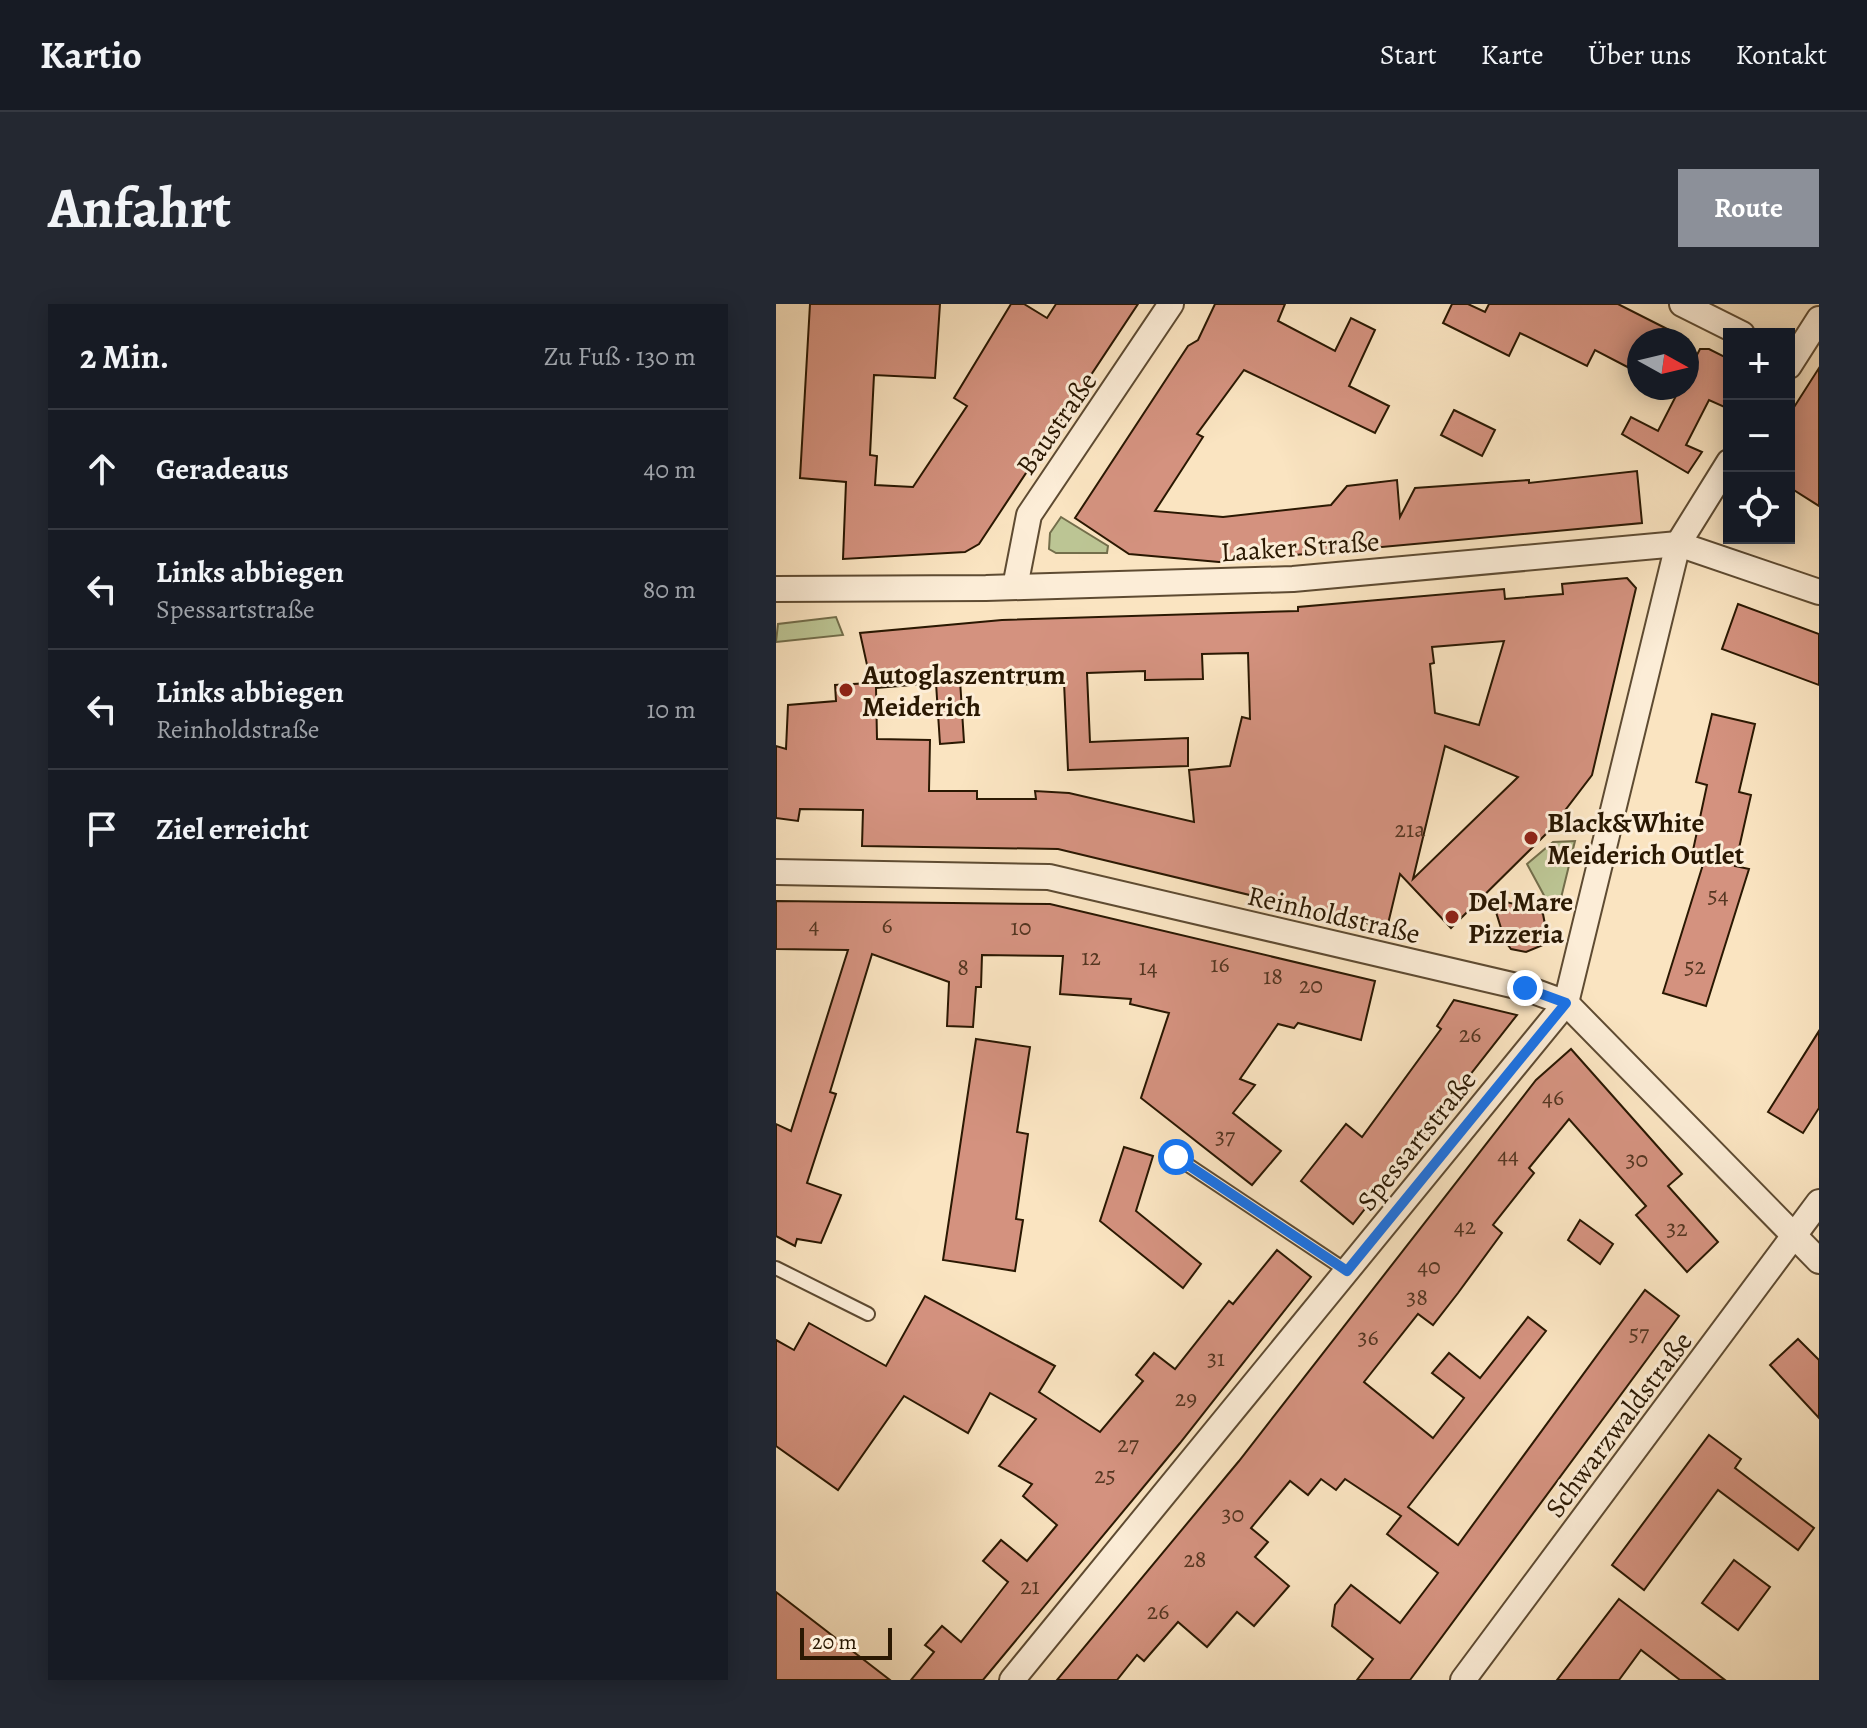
<!DOCTYPE html>
<html lang="de">
<meta charset="utf-8">
<style>
body{margin:0;font-family:Alegreya,serif;background:#242831;color:#f1f3f6}
.controls{position:absolute;right:24px;top:24px;display:grid;overflow:hidden;border-radius:0px;box-shadow:0 4px 20px #0003}
.controls button{width:72px;height:72px;display:grid;place-items:center;padding:0;border:0;border-bottom:2px solid #363941;background:#171b24;color:#f1f3f6;font:40px sans-serif}
.compass{position:absolute;left:851px;top:24px;width:72px;height:72px;border-radius:50%;background:#171b24;box-shadow:0 4px 20px #0003;rotate:98deg}
.scale{position:absolute;left:24px;bottom:20px;width:92px;box-sizing:border-box;padding-left:8px;border:4px solid #2a1802;border-top:0;font-size:22px;line-height:28px;white-space:nowrap;color:#2a1802;-webkit-text-stroke:6px #fcedd7;paint-order:stroke}
.stop{position:absolute;width:24px;height:24px;margin:-18px;border:6px solid #1a73e8;border-radius:50%;background:#fff}
.stop.end{background:#1a73e8;border-color:#fff;box-shadow:0 2px 8px #0008}
.list{margin:0;padding:0;list-style:none}
h2{display:flex;justify-content:space-between;align-items:center;height:104px;margin:0;padding:0 32px;font-size:34px}
h2 small{font-size:26px;font-weight:400;color:#9ea1a6}
.list li{display:grid;grid-template-columns:52px 1fr auto;gap:24px;align-items:center;box-sizing:border-box;height:120px;padding:0 32px;border-top:2px solid #363941}
.list b{display:block;font-size:30px;white-space:nowrap}
.list p{margin:0;font-size:26px;white-space:nowrap;color:#9ea1a6}
.list em{font-size:26px;font-style:normal;color:#9ea1a6}
.icon{flex:none;width:44px;height:44px;fill:none;stroke:currentColor;stroke-width:2;stroke-linecap:round;stroke-linejoin:round}
.map{position:relative;flex:none;width:1043px;height:1376px;overflow:hidden;border-radius:0px}
header{display:flex;align-items:center;gap:48px;box-sizing:border-box;height:112px;padding:0 40px;background:#171b24;border-bottom:2px solid #363941}
header strong{font-size:38px}
nav{display:flex;gap:44px;margin-inline-start:auto;font-size:28px}
.intro{display:flex;align-items:center;justify-content:space-between;box-sizing:border-box;height:192px;padding:0 48px}
h1{margin:0;font-size:56px}
.button{padding:20px 36px;border-radius:0px;background:#8c9099;color:#fff;font-size:28px;font-weight:700}
main{display:flex;gap:48px;padding:0 48px}
aside{flex:1;background:#171b24;border-radius:0px;box-shadow:0 4px 20px #0003}
.map>svg:first-child{display:block}
.green{fill:#bcc594;stroke:#736e4b;stroke-width:2}
.building{fill:#d4927f;stroke:#2a1802;stroke-width:2;fill-rule:evenodd}
.lines{fill:none;stroke-linecap:round;stroke-linejoin:round}
.service-casing{stroke:#5e4b32;stroke-width:16}
.minor-casing{stroke:#5e4b32;stroke-width:28}
.service{stroke:#fcedd7;stroke-width:12}
.minor{stroke:#fcedd7;stroke-width:24}
.route{stroke:#1a73e8;stroke-width:10}
.poi-dot{fill:#8f2418;stroke:#fcedd7;stroke-width:3}
.labels{text-anchor:middle;stroke-width:6;stroke-linejoin:round;paint-order:stroke}
.number-label{font-size:24px;fill:#543621}
.street-label{font-size:28px;fill:#2a1802;stroke:#fcedd7}
.poi-label{font-size:28px;font-weight:bold;fill:#2a1802;stroke:#fcedd7;text-anchor:start}
</style>
<header>
<strong>Kartio</strong>
<nav><a>Start</a><a>Karte</a><a>Über uns</a><a>Kontakt</a></nav>
</header>
<div class="intro"><h1>Anfahrt</h1><a class="button">Route</a></div>
<main>
<aside>
<h2>2 Min.<small>Zu Fuß · 130 m</small></h2>
<ul class="list">
<li><svg class="icon" aria-label="ahead" viewBox="0 0 24 24"><path d="M12 20V5M6 11l6-6 6 6"/></svg><div><b>Geradeaus</b></div><em>40 m</em></li>
<li><svg class="icon" aria-label="left" viewBox="0 0 24 24"><path d="M17 20v-9H6M10 6l-5 5 5 5"/></svg><div><b>Links abbiegen</b><p>Spessartstraße</p></div><em>80 m</em></li>
<li><svg class="icon" aria-label="left" viewBox="0 0 24 24"><path d="M17 20v-9H6M10 6l-5 5 5 5"/></svg><div><b>Links abbiegen</b><p>Reinholdstraße</p></div><em>10 m</em></li>
<li><svg class="icon" aria-label="arrive" viewBox="0 0 24 24"><path d="M6 21V4h12l-3 4 3 4H6"/></svg><div><b>Ziel erreicht</b></div></li>
</ul>
</aside>
<div class="map">
<svg width="1043" height="1376" viewBox="0 0 1043 1376">
<rect width="100%" height="100%" fill="#fae4c1"/>
<filter id="stains"><feTurbulence type="fractalNoise" baseFrequency=".0025" numOctaves="4"/><feColorMatrix values="0 0 0 0 .2 0 0 0 0 .09 0 0 0 0 .02 0 0 0 .5 -.17"/></filter>
<radialGradient id="worn" r=".72"><stop offset=".6" stop-color="#630" stop-opacity="0"/><stop offset="1" stop-color="#630" stop-opacity=".3"/></radialGradient>
<g class="green">
<path d="M285,213l47,29 -1,7h-51l-7,-4 1,-16z"/>
<path d="M60,313l7,18 -67,7 2,-18z"/>
<path d="M799,537l-15,61 -14,-3 -19,-35 26,-22z"/>
</g>
<g class="building">
<path d="M34,0h130l-5,74 -61,-3 -4,80 7,1 -2,29 38,2 54,-81 -13,-8 57,-94h13l23,14 9,-14h82l-159,240 -14,8 -122,7 3,-77 -46,-4z"/>
<path d="M439,0h70l-7,17 57,30 16,-33 24,12 -26,56 40,20 -14,27 -131,-63 -47,64 6,3 -48,74 68,6 108,-12 16,-19 50,-6 3,37 15,-29 114,-8v3l108,-12 5,52 -423,39 -90,-8 -54,-36 113,-172 10,-6z"/>
<path d="M676,0h16l17,8 4,-8h129l71,36h-50v33l-44,-23 -8,16 -67,-33 -11,23 -66,-33z"/>
<path d="M924,45h9l20,10v50l-20,-9 -23,45 16,7 -14,21 -66,-39 9,-17 27,14 22,-43h7v-14z"/>
<path d="M1043,64v138l-30,-19v-72z"/>
<path d="M678,106l41,20 -13,26 -41,-21z"/>
<path d="M851,274l9,10 -44,187 -42,55 -99,98 -51,-54 -13,54 -329,-79 -196,-3 1,-36 -63,-1 -2,12 -22,-3v-72l10,3 2,-44 48,-4 -1,-16 36,-2 -11,-50 142,-13 296,-9v-4l206,-18 1,10 58,-5 -1,-10zM728,337l-25,84 -44,-12 -5,-49 4,-1 -2,-16zM472,349l2,66 -8,-2 -12,49 -41,4 5,52 -125,-29 -34,-2 1,8h-59v-8h-48l1,-51 -53,-1 -1,-51 60,-5 4,61 24,-2 -4,-62 54,-5 1,10 49,-3 4,88 120,-4v-28l-98,4 -3,-69 58,-2v9l58,-1 -1,-25zM669,442l73,31 -105,102z"/>
<path d="M962,300l81,30v51l-97,-36z"/>
<path d="M936,410l43,10 -16,68 12,3 -16,71 14,3 -43,137 -43,-13 42,-135 -13,-3 15,-70 -11,-3z"/>
<path d="M716,595l41,9 10,6 4,21 -4,10 -17,7 -15,-3 -6,-8z"/>
<path d="M0,597l274,3 325,77 -14,59 -63,-17 -4,5 -16,-4 -38,55 15,6 -22,28 48,38 -29,34 -111,-87 28,-85 -39,-9 1,-5 -71,-5 3,-38 -81,-1 -1,32h-5l-3,40 -26,-1 2,-44 -77,-28 -42,138 6,2 -29,89 34,12 -20,48 -24,-4 -2,7 -19,-10v-112l15,7 57,-181 -72,-1z"/>
<path d="M678,696l63,15 -164,209 -52,-43 45,-57 16,13 79,-108 -4,-3z"/>
<path d="M1043,727v77l-16,25 -35,-21z"/>
<path d="M200,735l54,8 -13,85 11,2 -12,85 7,1 -8,51 -72,-11z"/>
<path d="M795,745l111,125 -14,12 50,56 -31,30 -51,-57 10,-9 -77,-87 -40,49 5,5 -41,52 9,8 -44,60 -25,32 -15,-11 -54,68 69,56 31,-40 -32,-25 17,-20 31,25 48,-61 18,14 -138,176 50,38 187,-255 34,26 -269,364h-53l16,-21 -41,-33 3,-21 16,-20 49,38 38,-50 -51,-39 14,-18 -56,-37 -9,11 -15,-11 -13,16 -18,-14 -39,47 17,14 -13,15 34,29 -35,40 -17,-14 -30,35 -29,-25 -34,39 -7,-6 -20,25h-60l182,-219 297,-381z"/>
<path d="M348,843l29,9 -17,55 65,53 -18,24 -83,-67z"/>
<path d="M804,916l33,24 -13,20 -32,-24z"/>
<path d="M501,946l34,27 -131,166 -197,237h-72l23,-28 -9,-7 17,-19 19,16 47,-60 -25,-21 18,-21 26,21 30,-36 -34,-29 9,-12 -33,-18 37,-47 -46,-26 -22,40 -64,-37 -66,94 -62,-44v-106l18,10 15,-27 77,43 39,-70 130,70 -16,26 61,40 43,-51 -7,-6 18,-22 21,16 54,-68 4,3z"/>
<path d="M1022,1035l21,21v58l-49,-53z"/>
<path d="M933,1131l32,24 -6,9 79,60 -16,22 -80,-60 -74,100 -32,-25z"/>
<path d="M958,1256l36,27 -32,43 -36,-27z"/>
<path d="M0,1288l114,88h-114z"/>
<path d="M843,1295l106,81h-45l-39,-30 -22,30h-62z"/>
</g>
<g class="lines">
<g class="service-casing">
<g id="service">
<path d="M400,853l171,114"/>
<path d="M0,964l92,46"/>
</g>
</g>
<g class="minor-casing">
<g id="minor">
<path d="M906,0l60,30"/>
<path d="M1013,62l30,-47"/>
<path d="M239,283l14,-72 142,-211"/>
<path d="M0,285l210,-1 307,-9 385,-35 141,48"/>
<path d="M0,568l273,5 476,111 41,15 253,258"/>
<path d="M236,1376l554,-677 112,-459 51,-82"/>
<path d="M687,1376l356,-478"/>
</g>
</g>
<use href="#service" class="service"/>
<use href="#minor" class="minor"/>
</g>
<g class="lines">
<path class="route" d="M400,853l171,114 219,-268 -41,-15"/>
</g>
<g class="poi-dot">
<circle cx="70" cy="386" r="8"/>
<circle cx="755" cy="534" r="8"/>
<circle cx="676" cy="613" r="8"/>
</g>
<g class="labels">
<g class="number-label">
<text x="634" y="533">21a</text>
<text x="942" y="599">54</text>
<text x="38" y="629">4</text>
<text x="111" y="629">6</text>
<text x="245" y="631">10</text>
<text x="315" y="661">12</text>
<text x="444" y="668">16</text>
<text x="919" y="670">52</text>
<text x="187" y="671">8</text>
<text x="372" y="671">14</text>
<text x="497" y="680">18</text>
<text x="535" y="689">20</text>
<text x="694" y="738">26</text>
<text x="777" y="801">46</text>
<text x="449" y="840">37</text>
<text x="732" y="859">44</text>
<text x="861" y="863">30</text>
<text x="689" y="930">42</text>
<text x="901" y="932">32</text>
<text x="653" y="970">40</text>
<text x="641" y="1001">38</text>
<text x="863" y="1037">57</text>
<text x="592" y="1041">36</text>
<text x="440" y="1062">31</text>
<text x="410" y="1102">29</text>
<text x="352" y="1148">27</text>
<text x="329" y="1179">25</text>
<text x="457" y="1218">30</text>
<text x="419" y="1263">28</text>
<text x="254" y="1290">21</text>
<text x="382" y="1315">26</text>
</g>
<g class="street-label">
<text transform="translate(280 119) rotate(-55)" y="10">Baustraße</text>
<text transform="translate(524 242) rotate(-4)" y="10">Laaker Straße</text>
<text transform="translate(558 610) rotate(13)" y="10">Reinholdstraße</text>
<text transform="translate(640 836) rotate(-51)" y="10">Spessartstraße</text>
<text transform="translate(842 1120) rotate(-53)" y="10">Schwarzwaldstraße</text>
</g>
<g class="poi-label">
<text x="86" y="380">Autoglaszentrum<tspan x="86" dy="32">Meiderich</tspan></text>
<text x="771" y="528">Black&amp;White<tspan x="771" dy="32">Meiderich Outlet</tspan></text>
<text x="692" y="607">Del Mare<tspan x="692" dy="32">Pizzeria</tspan></text>
</g>
</g>
<rect width="100%" height="100%" filter="url(#stains)"/>
<rect width="100%" height="100%" fill="url(#worn)"/>
</svg>
<div class="controls">
<button>+</button>
<button>−</button>
<button><svg class="icon" aria-label="locate" viewBox="0 0 24 24"><circle cx="12" cy="12" r="6"/><path d="M12 2v4M12 18v4M2 12h4M18 12h4"/></svg></button>
</div>
<svg class="compass" viewBox="-18 -18 36 36"><path d="M0-13l5 13h-10z" fill="#e53935"/><path d="M0 13l5-13h-10z" fill="#9ea1a6"/></svg>
<div class="scale">20 m</div>
<div class="stop" style="left:400px;top:853px"></div>
<div class="stop end" style="left:749px;top:684px"></div>
</div>
</main>
